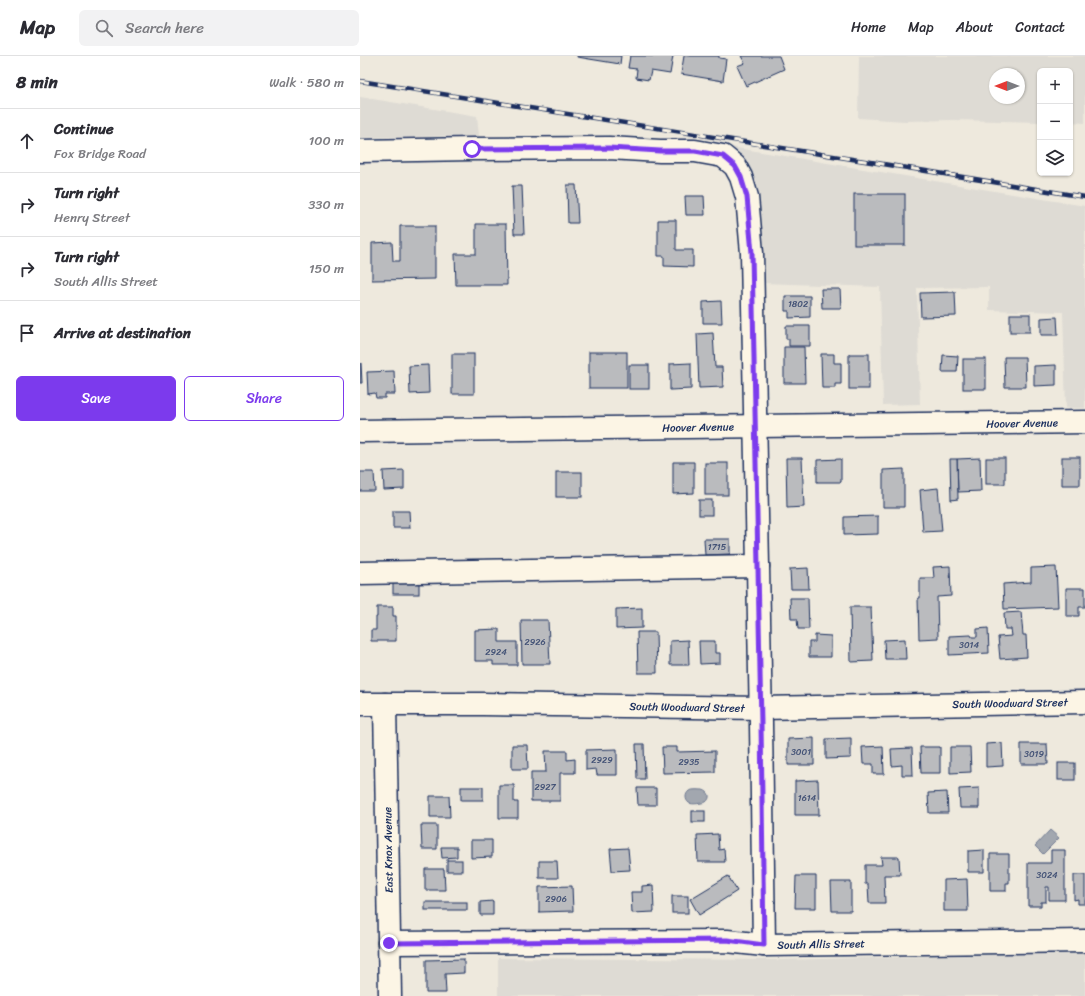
<!DOCTYPE html>
<meta charset="utf-8">
<style>
body{margin:0;font-family:Sriracha,sans-serif;background:#f2f2f3;color:#2b2b33}
.controls{position:absolute;right:12px;top:12px;display:grid;overflow:hidden;border-radius:6px;box-shadow:0 1px 3px #0004}
.controls button{width:36px;height:36px;display:grid;place-items:center;padding:0;border:0;border-bottom:1px solid #e1e1e2;background:#fff;color:#2b2b33;font:20px sans-serif}
.compass{position:absolute;left:629px;top:12px;width:36px;height:36px;border-radius:50%;background:#fff;box-shadow:0 1px 3px #0004;rotate:270deg}
.stop{position:absolute;width:12px;height:12px;margin:-9px;border:3px solid #7c3aed;border-radius:50%;background:#fff}
.stop.end{background:#7c3aed;border-color:#fff;box-shadow:0 1px 4px #0008}
.list{margin:0;padding:0;list-style:none}
h2{display:flex;justify-content:space-between;align-items:center;height:52px;margin:0;padding:0 16px;font-size:17px}
h2 small{font-size:13px;font-weight:400;color:#7c7c81}
.list li{display:grid;grid-template-columns:26px 1fr auto;gap:12px;align-items:center;box-sizing:border-box;height:64px;padding:0 16px;border-top:1px solid #e1e1e2}
.list b{display:block;font-size:15px;white-space:nowrap}
.list p{margin:0;font-size:13px;white-space:nowrap;color:#7c7c81}
.list em{font-size:13px;font-style:normal;color:#7c7c81}
.actions{display:flex;gap:8px;padding:12px 16px}
.actions a{flex:1;padding:9px 0;border:1px solid #7c3aed;border-radius:6px;text-align:center;font-size:14px;color:#7c3aed}
.actions .main{background:#7c3aed;color:#fff}
.icon{flex:none;width:22px;height:22px;fill:none;stroke:currentColor;stroke-width:2;stroke-linecap:round;stroke-linejoin:round}
.map{position:relative;flex:none;width:725px;height:940px;overflow:hidden}
header{display:flex;align-items:center;gap:24px;box-sizing:border-box;height:56px;padding:0 20px;background:#fff;border-bottom:1px solid #e1e1e2}
header strong{font-size:19px}
nav{display:flex;gap:22px;margin-inline-start:auto;font-size:14px}
.search{width:280px;height:36px;background:#f2f2f3;display:flex;align-items:center;gap:10px;box-sizing:border-box;padding:0 14px;border-radius:6px;color:#7c7c81;font-size:15px}
main{display:flex}
aside{flex:1;background:#fff}
.map>svg:first-child{display:block}
.built{fill:#dedbd4;fill-rule:evenodd}
.water{fill:#a2a7af;stroke:#6c778f}
.building{fill:#babbbe;stroke:#1b2f5e}
.lines{fill:none;stroke-linecap:round;stroke-linejoin:round}
.minor-casing{stroke:#1b2f5e;stroke-width:25}
.minor{stroke:#fcf5e5;stroke-width:22}
.rail-casing{stroke:#1b2f5e;stroke-width:4.5}
.rail{stroke:#fcf5e5;stroke-width:3;stroke-dasharray:9;stroke-linecap:butt}
.route{stroke:#7c3aed;stroke-width:5}
.labels{text-anchor:middle;stroke-width:3;stroke-linejoin:round;paint-order:stroke}
.number-label{font-size:9px;fill:#435276}
.street-label{font-size:11px;fill:#1b2f5e;stroke:#fcf5e5}
</style>
<header>
<strong>Map</strong>
<div class="search"><svg class="icon" aria-label="search" viewBox="0 0 24 24"><circle cx="10" cy="10" r="6"/><path d="M15 15l6 6"/></svg>Search here</div>
<nav><a>Home</a><a>Map</a><a>About</a><a>Contact</a></nav>
</header>
<main>
<aside>
<h2>8 min<small>Walk · 580 m</small></h2>
<ul class="list">
<li><svg class="icon" aria-label="ahead" viewBox="0 0 24 24"><path d="M12 20V5M6 11l6-6 6 6"/></svg><div><b>Continue</b><p>Fox Bridge Road</p></div><em>100 m</em></li>
<li><svg class="icon" aria-label="right" viewBox="0 0 24 24"><path d="M7 20v-9h11M14 6l5 5-5 5"/></svg><div><b>Turn right</b><p>Henry Street</p></div><em>330 m</em></li>
<li><svg class="icon" aria-label="right" viewBox="0 0 24 24"><path d="M7 20v-9h11M14 6l5 5-5 5"/></svg><div><b>Turn right</b><p>South Allis Street</p></div><em>150 m</em></li>
<li><svg class="icon" aria-label="arrive" viewBox="0 0 24 24"><path d="M6 21V4h12l-3 4 3 4H6"/></svg><div><b>Arrive at destination</b></div></li>
</ul>
<div class="actions"><a class="main">Save</a><a>Share</a></div>
</aside>
<div class="map">
<svg width="725" height="940" viewBox="0 0 725 940">
<rect width="100%" height="100%" fill="#eee9dd"/>
<filter id="ink" filterUnits="userSpaceOnUse"><feTurbulence type="fractalNoise" baseFrequency=".025" numOctaves="2"/><feDisplacementMap in="SourceGraphic" scale="8" xChannelSelector="R" yChannelSelector="G"/><feConvolveMatrix kernelMatrix="1 2 1 2 8 2 1 2 1" color-interpolation-filters="sRGB"/></filter>
<g filter="url(#ink)">
<g class="built">
<path d="M499,0h226v67l-15,-1v-51h-30v51l-87,-2 -48,1 -47,-3zM635,18h24v24h-24z"/>
<path d="M0,41l117,19 2,20 -119,2z"/>
<path d="M371,91l354,59v202h-19l-3,-96 -74,-2v-23l-72,1 3,116 -37,1 -3,-118 -119,-4 -1,-63 -6,-37 -12,-26z"/>
<path d="M725,896v44h-587v-38l283,2z"/>
</g>
<g class="water">
<path d="M343,734c7,2 8,8 3,12 -4,1 -13,3 -17,1 -4,-3 -4,-9 0,-12 4,-2 10,-1 14,-1z"/>
<path d="M690,774l9,8 -16,16 -8,-8z"/>
</g>
<g class="building">
<path d="M217,0h44l-1,8 -43,-7z"/>
<path d="M270,0h43l-3,18 -19,-3 -2,9 -13,-2 1,-9 -9,-1z"/>
<path d="M324,0h35v2l7,1 -3,22 -42,-7z"/>
<path d="M381,0h38l5,13 -38,17 -9,-20 8,-3z"/>
<path d="M207,129h9l2,38h-10z"/>
<path d="M152,130h10l2,48h-10z"/>
<rect x="494" y="138" width="51" height="51"/>
<path d="M325,140h19l1,19h-19z"/>
<path d="M298,164h18v30h17v17l-29,-1v-10h-6z"/>
<path d="M116,168h30l1,61h-51l-1,-31h21z"/>
<path d="M40,170h35v53l-63,1v-37l20,-1 1,19h7z"/>
<path d="M461,233h19l1,19h-19z"/>
<path d="M595,236l1,24 -35,1 -1,-24z"/>
<path d="M425,240h25v21l-21,1v-7h-4z"/>
<path d="M361,245l1,22h-19v-21z"/>
<rect x="650" y="258" width="20" height="18"/>
<path d="M697,261l1,18h-17v-17z"/>
<path d="M426,270h24v20h-21v-7h-3z"/>
<path d="M353,277l2,34h7l1,20 -24,1 -2,-54z"/>
<path d="M424,291h20l1,36h-21z"/>
<rect x="229" y="296" width="38" height="36"/>
<rect x="92" y="298" width="22" height="40"/>
<path d="M461,298h13v9h7v21h-6v4h-13z"/>
<rect x="489" y="298" width="20" height="35"/>
<path d="M583,299l15,1 -1,16h-15z"/>
<path d="M644,301h21l1,30h-21z"/>
<rect x="603" y="303" width="23" height="30"/>
<path d="M0,307h1l1,20h-2z"/>
<path d="M331,307v26l-21,1v-26z"/>
<path d="M68,309l1,28 -19,1 -1,-28z"/>
<rect x="269" y="309" width="20" height="24"/>
<path d="M696,309v20l-22,1v-20z"/>
<path d="M34,315l1,23h-10v4h-9l-1,-5 -7,1 -1,-22z"/>
<rect x="702" y="401" width="18" height="28"/>
<path d="M426,402h16l2,49 -17,1z"/>
<path d="M620,402l1,33 -23,1 -1,-33z"/>
<rect x="626" y="402" width="19" height="26"/>
<path d="M481,403v23h-24v-22z"/>
<path d="M590,403h7l1,40 -7,1z"/>
<path d="M313,406h21v31l-21,1z"/>
<rect x="345" y="407" width="23" height="32"/>
<path d="M544,413v38h-21v-37z"/>
<path d="M44,414v19l-20,1 -1,-19z"/>
<path d="M0,416h14l1,19h-15z"/>
<rect x="196" y="416" width="26" height="25"/>
<path d="M578,432l4,43 -19,1 -3,-42z"/>
<rect x="339" y="444" width="13" height="15"/>
<path d="M33,455h16l1,17h-17z"/>
<path d="M518,460v18l-34,1v-18z"/>
<path d="M344,483h26v15l-25,1z"/>
<path d="M590,510l1,30 -14,1 1,41 -19,1 -1,-41h2v-20h14l-1,-11z"/>
<path d="M696,511l2,40 -54,2 -1,-25 28,-2v-14z"/>
<path d="M448,512l1,21h-18l-1,-20z"/>
<rect x="33" y="522" width="26" height="16"/>
<path d="M706,532h19v19h-6v9h-13z"/>
<path d="M430,542h18l1,31h-11l-1,-10h-6z"/>
<path d="M17,551h16v9h3v25h-25v-11h5v-13h1z"/>
<path d="M490,551h21l2,54 -22,1z"/>
<path d="M282,552v20l-26,1v-20z"/>
<path d="M661,556l2,23h3l1,22 -27,2 -2,-22 14,-1 -1,-7h-6l-1,-16z"/>
<path d="M161,564h27l2,44h-28z"/>
<path d="M628,572l1,25 -40,2v-19l22,-1 1,2h5v-8z"/>
<path d="M139,573v13h18v23h-24v-4h-18v-31z"/>
<path d="M277,576h19l1,41h-19z"/>
<path d="M455,579l16,1v21h-22v-15h6z"/>
<path d="M545,583l1,20h-21l-1,-19z"/>
<path d="M328,584l1,25h-19v-24z"/>
<path d="M339,585h16v12h5v10l-20,1z"/>
<path d="M454,682v27h-26v-26z"/>
<path d="M491,682v20l-25,1v-20z"/>
<path d="M642,687l1,23 -17,1v-23z"/>
<path d="M276,688h8l1,35h-8z"/>
<path d="M661,688h26l1,20h-27z"/>
<path d="M152,689h15l1,24h-16z"/>
<path d="M523,690l1,28h-11v-10h-10l-1,-17z"/>
<path d="M302,691h15v5l38,-1v21l-52,1z"/>
<path d="M560,691h20v26h-19z"/>
<path d="M590,691h20l1,25 -21,1z"/>
<path d="M552,692l1,27h-11v-10l-10,1 -1,-17z"/>
<path d="M257,693v26h-20l-1,-6 -10,1v-20z"/>
<path d="M185,695h22v9l8,-1v14h-15v28h-29v-29h15z"/>
<rect x="698" y="707" width="17" height="17"/>
<path d="M458,724l1,35h-24v-34z"/>
<path d="M139,729h15v17h4v16h-19z"/>
<rect x="101" y="731" width="22" height="13"/>
<path d="M277,732h19v17h-18z"/>
<path d="M619,732v20h-19l-1,-19z"/>
<path d="M587,736l1,21h-19l-1,-20z"/>
<path d="M70,740h19l1,21h-20z"/>
<rect x="332" y="755" width="13" height="11"/>
<path d="M61,769h16v24h-15z"/>
<path d="M358,778l1,16 5,-1 1,13h-27l-1,-27z"/>
<path d="M111,784h21v17l-21,1z"/>
<path d="M81,791h16v10l-15,1z"/>
<path d="M268,792l2,22 -18,1 -2,-22z"/>
<path d="M624,794v22h-16v-21z"/>
<path d="M691,794h14v50h-16v-13h-3v15h-5v4h-13v-43h23z"/>
<path d="M630,798h19v29h-3v8h-16z"/>
<path d="M521,801h18l1,18h-16l1,28h-16l-1,-19h-3v-19h17z"/>
<rect x="87" y="804" width="15" height="11"/>
<path d="M179,805h18l1,17h-19z"/>
<path d="M65,813h19l1,21h-20z"/>
<path d="M714,819h11v29h-7v-5l-4,1z"/>
<path d="M368,820l9,15 -38,24 -9,-16z"/>
<path d="M436,820h20v32h-21z"/>
<path d="M607,823l1,32h-24v-31z"/>
<path d="M471,826h20v29h-19z"/>
<path d="M293,829l1,27 -22,1 -1,-21h11v-6z"/>
<path d="M212,830l1,25 -34,1v-25z"/>
<rect x="312" y="840" width="16" height="17"/>
<path d="M133,845v14h-13v-13z"/>
<rect x="65" y="846" width="42" height="8"/>
<path d="M104,903v14l-19,1 1,19h-20v-33z"/>
</g>
<g class="lines">
<g class="minor-casing">
<g id="minor">
<path d="M0,95l112,-2 137,-1 51,3h35l28,5 12,10 6,11 6,20 5,56 9,471 3,221"/>
<path d="M0,375l725,-9"/>
<path d="M0,517l398,-7"/>
<path d="M0,648h122l279,4 324,-6"/>
<path d="M25,648l5,292"/>
<path d="M29,887l338,-2 37,4 321,-4"/>
</g>
</g>
<use href="#minor" class="minor"/>
<g class="rail-casing">
<path id="rail" d="M0,25l511,81 214,35"/>
</g>
<use href="#rail" class="rail"/>
</g>
</g>
<g class="lines" filter="url(#ink)">
<path class="route" d="M29,887l338,-3 37,5 -3,-221 -9,-471 -5,-56 -6,-20 -6,-11 -12,-10 -28,-5h-35l-51,-3 -137,1"/>
</g>
<g class="labels">
<g class="number-label">
<text x="438" y="251">1802</text>
<text x="357" y="494">1715</text>
<text x="175" y="589">2926</text>
<text x="609" y="592">3014</text>
<text x="136" y="599">2924</text>
<text x="441" y="699">3001</text>
<text x="674" y="701">3019</text>
<text x="242" y="707">2929</text>
<text x="329" y="709">2935</text>
<text x="185" y="734">2927</text>
<text x="447" y="745">1614</text>
<text x="687" y="822">3024</text>
<text x="196" y="846">2906</text>
</g>
<g class="street-label">
<text transform="translate(662 367) rotate(-1)" y="4">Hoover Avenue</text>
<text transform="translate(338 371) rotate(-1)" y="4">Hoover Avenue</text>
<text transform="translate(650 647) rotate(-1)" y="4">South Woodward Street</text>
<text transform="translate(327 651) rotate(1)" y="4">South Woodward Street</text>
<text transform="translate(28 794) rotate(-91)" y="4">East Knox Avenue</text>
<text transform="translate(461 888) rotate(-1)" y="4">South Allis Street</text>
</g>
</g>
</svg>
<div class="controls">
<button>+</button>
<button>−</button>
<button><svg class="icon" aria-label="layers" viewBox="0 0 24 24"><path d="M12 4l9 5-9 5-9-5zM3 14l9 5 9-5"/></svg></button>
</div>
<svg class="compass" viewBox="-18 -18 36 36"><path d="M0-13l5 13h-10z" fill="#e53935"/><path d="M0 13l5-13h-10z" fill="#7c7c81"/></svg>
<div class="stop" style="left:112px;top:93px"></div>
<div class="stop end" style="left:29px;top:887px"></div>
</div>
</main>
